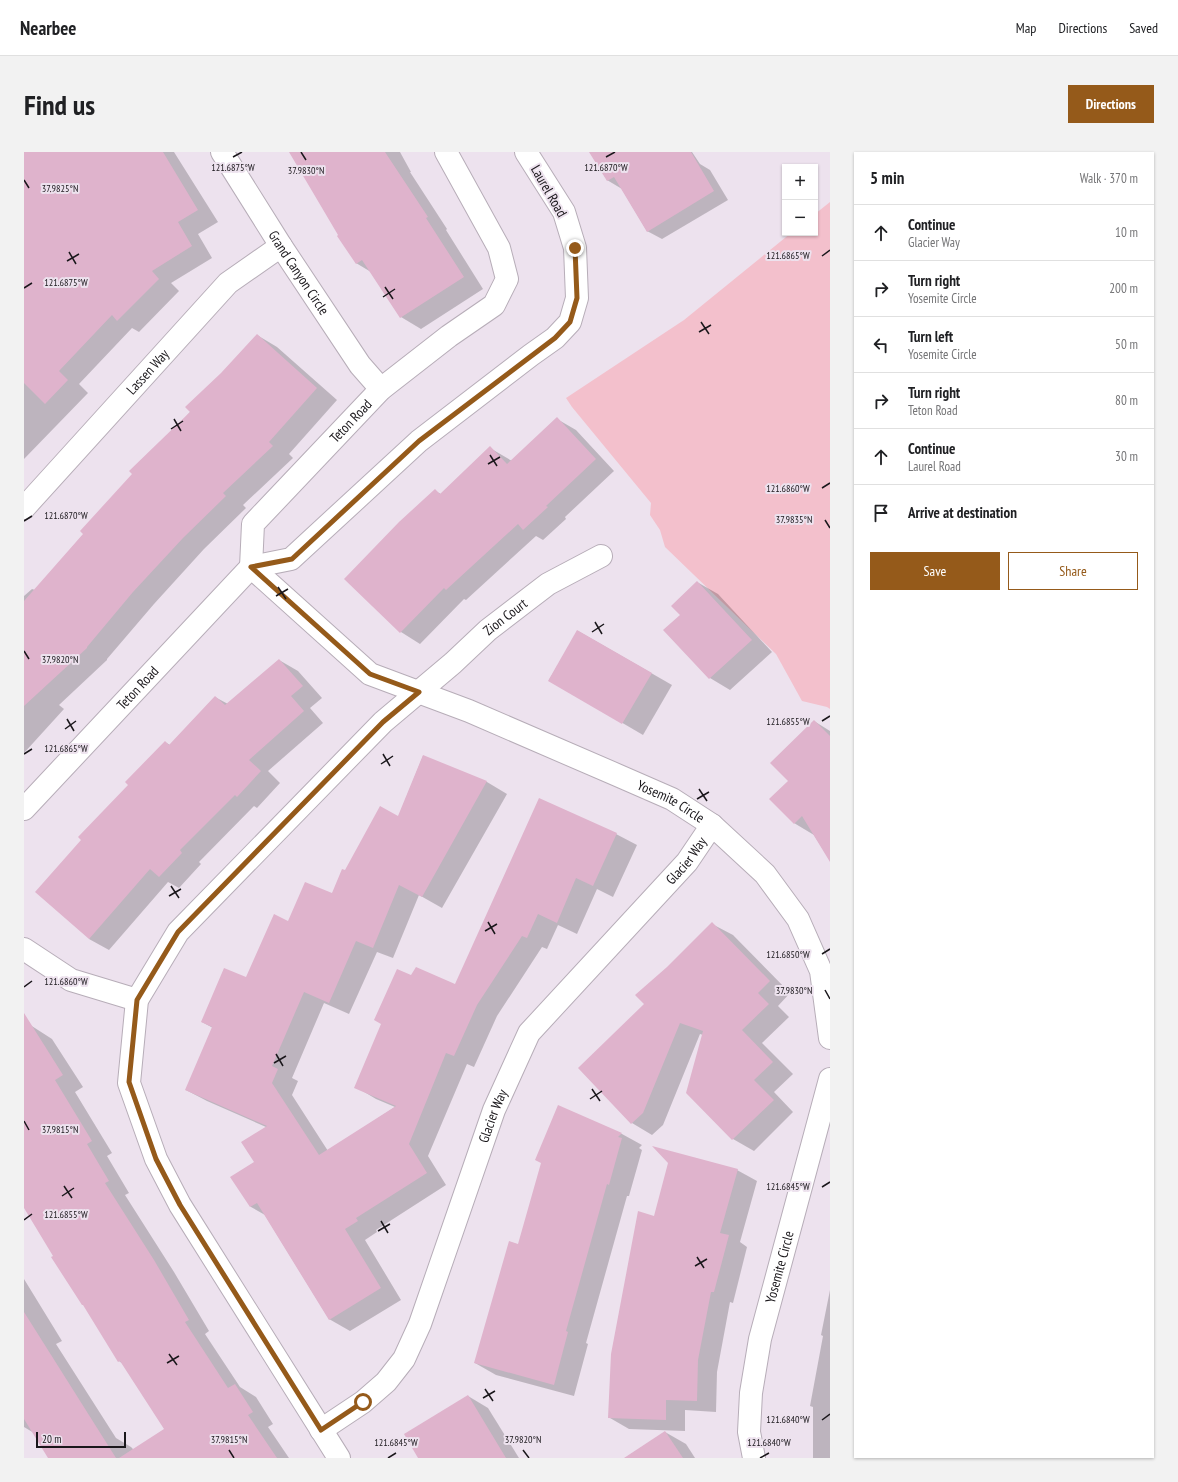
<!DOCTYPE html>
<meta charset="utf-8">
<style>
body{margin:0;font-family:"PT Sans Narrow",sans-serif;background:#f2f2f2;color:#202124}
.controls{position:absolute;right:12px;top:12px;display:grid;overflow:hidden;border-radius:0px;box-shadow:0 1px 3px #0004}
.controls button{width:36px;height:36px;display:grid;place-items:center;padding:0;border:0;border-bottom:1px solid #e0e0e0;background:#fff;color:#202124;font:20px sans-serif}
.scale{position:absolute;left:12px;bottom:10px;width:90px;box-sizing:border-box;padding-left:4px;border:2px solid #1a171b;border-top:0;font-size:11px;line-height:14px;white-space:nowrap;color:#1a171b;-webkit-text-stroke:3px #ede2ee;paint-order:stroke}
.stop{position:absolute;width:12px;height:12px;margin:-9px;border:3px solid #955a1a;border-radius:50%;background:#fff}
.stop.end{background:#955a1a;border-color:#fff;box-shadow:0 1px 4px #0008}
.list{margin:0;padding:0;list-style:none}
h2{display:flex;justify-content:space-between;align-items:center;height:52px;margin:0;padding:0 16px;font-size:17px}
h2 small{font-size:13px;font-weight:400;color:#757577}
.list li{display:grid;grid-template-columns:26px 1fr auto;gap:12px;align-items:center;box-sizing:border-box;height:56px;padding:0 16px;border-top:1px solid #e0e0e0}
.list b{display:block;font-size:15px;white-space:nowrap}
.list p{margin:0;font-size:13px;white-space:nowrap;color:#757577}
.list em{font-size:13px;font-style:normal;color:#757577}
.actions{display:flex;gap:8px;padding:12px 16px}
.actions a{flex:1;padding:9px 0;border:1px solid #955a1a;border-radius:0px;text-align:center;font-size:14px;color:#955a1a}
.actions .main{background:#955a1a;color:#fff}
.icon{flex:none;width:22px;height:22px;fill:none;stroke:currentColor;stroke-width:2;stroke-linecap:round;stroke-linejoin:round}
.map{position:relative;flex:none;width:806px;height:1306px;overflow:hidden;border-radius:0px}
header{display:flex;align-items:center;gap:24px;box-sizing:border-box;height:56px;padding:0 20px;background:#fff;border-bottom:1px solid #e0e0e0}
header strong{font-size:19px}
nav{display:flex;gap:22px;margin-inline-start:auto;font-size:14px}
.intro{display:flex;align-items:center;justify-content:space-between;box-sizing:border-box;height:96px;padding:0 24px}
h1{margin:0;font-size:28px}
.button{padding:10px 18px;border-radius:0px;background:#955a1a;color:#fff;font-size:14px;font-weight:700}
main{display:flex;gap:24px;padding:0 24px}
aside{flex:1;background:#fff;border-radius:0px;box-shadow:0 1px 3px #0004}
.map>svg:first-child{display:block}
.green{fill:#f3c0cc}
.shadow{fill:#0003}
.building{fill:#dfb3cc}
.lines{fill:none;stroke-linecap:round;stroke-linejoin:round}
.minor-casing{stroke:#b7adb8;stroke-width:24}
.minor{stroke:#fff;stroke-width:22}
.route{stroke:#955a1a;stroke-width:5}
.ticks{fill:none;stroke:#1a171b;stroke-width:1.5}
.labels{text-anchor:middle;stroke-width:4;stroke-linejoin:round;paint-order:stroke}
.street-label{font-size:14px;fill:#1a171b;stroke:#ede2ee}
.ticks-label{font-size:10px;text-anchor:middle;fill:#1a171b;stroke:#ede2ee;stroke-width:4;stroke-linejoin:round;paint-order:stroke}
</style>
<header>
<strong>Nearbee</strong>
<nav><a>Map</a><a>Directions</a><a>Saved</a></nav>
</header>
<div class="intro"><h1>Find us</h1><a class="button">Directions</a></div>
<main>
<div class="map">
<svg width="806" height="1306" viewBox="0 0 806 1306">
<rect width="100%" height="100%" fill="#ede2ee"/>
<path class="green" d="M806,50v507l-3,-2 -25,-6 -26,-47 -111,-107 -5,-17 -10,-15 1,-12 -79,-96 -6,-9 118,-78 107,-87h24v-19z"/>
<g class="shadow">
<path d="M0,0h150l44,70 -20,12 14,24 -41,25 8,8 -40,41 -7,-4 -53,56 9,9 -64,66z"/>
<path d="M270,0h106l11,20h-1l37,57 -1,1 37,59 -62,40 -20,-12 -30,-45 -15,-9z"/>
<path d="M566,0h102l8,12 10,6 18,30 -66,39 -15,-8 -25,-42 -15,-9z"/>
<path d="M233,183l20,12 60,53 -48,54 4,4 -50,47 3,3 -42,41 -50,55 -47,55v1l-48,45 5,4 -40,44v-157l8,-7 3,1z"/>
<path d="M533,267l19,11 38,41 -49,46 1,2 -23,21 -7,-4 -70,64 -2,-1 -44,45 -19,-12 -55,-53 89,-88 6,3 49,-46 22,13z"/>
<path d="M673,430l21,12 54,58 -42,38 -20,-12 -45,-48 16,-15z"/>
<path d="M554,479l94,54 -29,50 -94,-55z"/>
<path d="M255,508l19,11 24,27 -12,10 13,15 -55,48 12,12 -23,25 -3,-2 -55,56 2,2 -22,24 -11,-6 -59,68 -20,-11 40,-154 36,-43 5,3 45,-48 13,7z"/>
<path d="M790,569l16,10v129l-16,-25 -20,-12 -5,-42z"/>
<path d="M399,604l64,26 20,12 -65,114 -23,-13 -26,63 -16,-6 -28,62 -25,-11 -32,75 6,3 -6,14 36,56 67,-44 -19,-8 -20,-12 55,-111 45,9 160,-151 21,11 -24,52 -16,-8 -20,45 -19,-9 -11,24 -5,-2 -45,69 -23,51 -7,-3 -39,92 18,29 -70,45 1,2 -12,8 36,60 -51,31 -21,-12 -64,-104 -14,-8 -19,-30 23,-15 11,-35 -59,-26 -21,-11 27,-62 -11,-6 45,-43 42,-57 43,-28 13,-22 53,-54z"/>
<path d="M688,772l21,11 57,58 -12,13 11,11 -27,26 31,31 -19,18 19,20 -39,39 -21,-12 -46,-46 16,-58 -3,-1 -37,91 -11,10 -20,-12 -53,-55 66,-63 22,-37z"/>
<path d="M0,869l28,18 31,48 -8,5 37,61 -5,3 22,37 -4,2 49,77 35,59 -4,3 35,53 16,10 17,27 -5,3 21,31h-227l-28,-25 -10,-6v-148l38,62 -6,3 60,94 15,9 3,3 31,-21 -42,-65 -4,-3 -95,-155z"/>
<path d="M534,955l64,27 20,11 -3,3 3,2 -13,46h-2l-41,147 2,1 -14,52 -78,-21 -21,-12 44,-118z"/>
<path d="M713,1018l20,11 -17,61 7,5 -14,56 -3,-1 -13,70 -1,40 -31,-2v21l-56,-2 -19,-11 45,-201z"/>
<path d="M806,1138v168h-17v-51l-3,-1 13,-70 -2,-1z"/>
<path d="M444,1244l20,12 31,50h-100z"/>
<path d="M641,1280l21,12 9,14h-70z"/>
</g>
<g class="building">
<path d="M0,0h139l35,58 -20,12 14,24 -40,25 7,8 -42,42 -5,-6 -53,56 9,9 -23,24 -21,-21z"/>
<path d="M265,0h96l43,65 -2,1 38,59 -64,41 -38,-58 -6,4 -19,-28 1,-1z"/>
<path d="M565,0h102l23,39 -67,41 -33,-55 -7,4z"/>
<path d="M233,182l60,54 -48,54 4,4 -50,47 3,3 -43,42 -50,54 -46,55v1l-63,58v-105l59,-67 -3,-3 52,-57 -3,-3 61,-59 -5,-5 36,-34z"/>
<path d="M533,265l39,42 -50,47 2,1 -25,23 -5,-6 -72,66 -2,-2 -44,45 -56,-54 55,-57 36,-33 5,5 50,-48 17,18z"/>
<path d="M673,429l55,59 -43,39 -46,-49 17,-15 -9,-9z"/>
<path d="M553,478l75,43 -30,51 -74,-43z"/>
<path d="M255,507l24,27 -12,10 13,15 -55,49 12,11 -24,26 -2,-2 -55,55 2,3 -23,24 -9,-8 -61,70 -54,-47 46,-52 -3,-3 50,-52 -3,-3 40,-41 4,4 46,-49 10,9z"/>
<path d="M790,568l16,16v126l-28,-46 -8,8 -25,-25 19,-18 -18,-18z"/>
<path d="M399,603l64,26 -65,116 -23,-12 -26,63 -17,-7 -27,62 -25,-11 -32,74 6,3 -6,14 47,72 77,-49 -42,-18 27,-64 -7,-4 23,-51 14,6 5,-8 39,17 84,-186 78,35 -24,53 -17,-8 -19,45 -19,-9 -11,24 -5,-2 -45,69 -23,51 -8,-3 -37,91 18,29 -71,45 2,3 -13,8 36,59 -52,32 -72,-117 -7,4 -20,-30 24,-15 -13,-20 26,-16 -82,-36 27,-63 -11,-5 23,-54 22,9 28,-63 14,7 17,-39 27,11 10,-24 3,1 35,-64 18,10z"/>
<path d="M688,770l58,59 -12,12 11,11 -27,26 31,32 -19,18 20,20 -42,40 -46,-47 17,-62 -23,-8 -37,90 -12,11 -53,-56 66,-64 -9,-9 32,-28z"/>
<path d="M0,861l39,62 -8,5 37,61 -5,3 22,37 -4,2 49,77 35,60 -4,2 43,66 7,-4 18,28 -5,3 29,43h-158l45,-29 -44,-68 -2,1 -35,-57h-1l-31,-48 2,-1 -29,-48z"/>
<path d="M534,953l64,28 -4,4 4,1 -13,47 -2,-1 -41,147 2,1 -14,53 -80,-22 35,-122 9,3 23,-81 -6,-3z"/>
<path d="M628,994l86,23 -18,64 9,2 -15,57h-3l-13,68 -1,41 -31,-1v20l-58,-2 3,-64 27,-143 16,5 14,-53z"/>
<path d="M0,1160l92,146h-68l-24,-39z"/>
<path d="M444,1243l38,63h-88l-14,-24z"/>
<path d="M641,1279l18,27h-59z"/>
</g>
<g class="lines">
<g class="minor-casing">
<g id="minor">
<path id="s1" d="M198,0l59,94 79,119 21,24"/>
<path id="s2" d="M0,356l204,-225 53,-37"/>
<path id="s3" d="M227,415l119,107 99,37 148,64 55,24 40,26 53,49 33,45 23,52 9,67"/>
<path id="s4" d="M227,415l2,-43 128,-135 68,-53 45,-31 13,-26 -8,-31 -53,-96"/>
<path id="s5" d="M0,657l227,-242 40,-8 128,-118 112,-86 24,-17 15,-16 7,-24 -2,-50 -11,-36 -38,-60"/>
<path d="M0,797l47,31 66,20"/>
<path id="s6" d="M297,1278l42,-28 23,-20 18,-23 16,-35 74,-214 35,-77 158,-171 25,-37"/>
<path id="s7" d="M315,1306l-159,-253 -24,-46 -27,-76 8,-83 41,-68 205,-210 70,-59 35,-33 60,-46 53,-28"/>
<path id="s8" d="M730,1306l-5,-26 2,-39 9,-54 70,-260"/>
</g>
</g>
<use href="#minor" class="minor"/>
</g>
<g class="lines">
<path class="route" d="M339,1250l-42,28 -141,-225 -24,-46 -27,-77 8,-82 41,-68 205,-210 36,-30 -49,-18 -119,-107 41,-8 127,-118 136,-103 15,-16 7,-24 -2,-50"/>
</g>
<path class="ticks" d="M277,0l5,8M209,5l9,-5M582,5l9,-5M0,28l5,8M45,100l7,12M798,104l8,-6M43,109l12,-7M361,135l8,12M0,136l8,-5M359,145l12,-8M677,170l8,12M675,180l12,-7M150,267l7,12M147,277l12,-8M466,303l7,11M464,312l12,-7M798,336l8,-5M801,368l5,8M0,369l8,-5M254,435l8,12M252,444l12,-7M571,470l7,12M568,480l12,-8M0,499l5,8M43,567l7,12M798,569l8,-5M41,577l11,-8M0,602l8,-5M359,602l7,12M357,612l12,-8M675,637l8,12M673,647l12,-7M147,734l8,12M145,744l12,-7M464,770l7,12M461,779l12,-7M798,802l8,-5M0,835l8,-6M801,838l5,9M252,902l7,12M250,911l12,-7M568,937l8,12M566,947l12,-8M0,969l5,9M40,1034l8,12M798,1035l8,-5M38,1044l12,-8M0,1068l8,-6M357,1069l7,12M354,1079l12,-7M673,1105l7,11M671,1114l12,-7M145,1202l8,11M143,1211l12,-7M461,1237l8,12M459,1246l12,-7M798,1268l8,-6M205,1298l5,8M499,1298l6,8M364,1306l8,-5M736,1306l9,-5"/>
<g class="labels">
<g class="street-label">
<text transform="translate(525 39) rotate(60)" y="5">Laurel Road</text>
<text dy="5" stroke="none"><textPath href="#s1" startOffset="143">Grand Canyon Circle</textPath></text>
<text dy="5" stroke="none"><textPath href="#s2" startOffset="184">Lassen Way</textPath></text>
<text dy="5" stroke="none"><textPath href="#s4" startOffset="185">Teton Road</textPath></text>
<text dy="5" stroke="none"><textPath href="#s7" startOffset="1049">Zion Court</textPath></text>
<text dy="5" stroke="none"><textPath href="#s5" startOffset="166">Teton Road</textPath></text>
<text dy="5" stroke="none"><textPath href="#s3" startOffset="487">Yosemite Circle</textPath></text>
<text dy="5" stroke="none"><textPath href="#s6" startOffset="693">Glacier Way</textPath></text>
<text dy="5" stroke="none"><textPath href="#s6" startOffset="369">Glacier Way</textPath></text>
<text dy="5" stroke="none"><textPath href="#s8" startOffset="195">Yosemite Circle</textPath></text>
</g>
</g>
<g class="ticks-label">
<text x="209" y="19">121.6875°W</text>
<text x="582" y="19">121.6870°W</text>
<text x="282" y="22">37.9830°N</text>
<text x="36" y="40">37.9825°N</text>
<text x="764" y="107">121.6865°W</text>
<text x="42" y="134">121.6875°W</text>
<text x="764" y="340">121.6860°W</text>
<text x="42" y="367">121.6870°W</text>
<text x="770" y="371">37.9835°N</text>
<text x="36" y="511">37.9820°N</text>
<text x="764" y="573">121.6855°W</text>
<text x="42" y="600">121.6865°W</text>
<text x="764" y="806">121.6850°W</text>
<text x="42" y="833">121.6860°W</text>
<text x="770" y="842">37.9830°N</text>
<text x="36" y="981">37.9815°N</text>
<text x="764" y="1038">121.6845°W</text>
<text x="42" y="1066">121.6855°W</text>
<text x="764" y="1271">121.6840°W</text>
<text x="205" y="1291">37.9815°N</text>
<text x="499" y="1291">37.9820°N</text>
<text x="372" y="1294">121.6845°W</text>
<text x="745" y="1294">121.6840°W</text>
</g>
</svg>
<div class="controls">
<button>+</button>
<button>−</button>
</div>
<div class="scale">20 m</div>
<div class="stop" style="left:339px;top:1250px"></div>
<div class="stop end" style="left:551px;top:96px"></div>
</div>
<aside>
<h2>5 min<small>Walk · 370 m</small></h2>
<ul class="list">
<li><svg class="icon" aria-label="ahead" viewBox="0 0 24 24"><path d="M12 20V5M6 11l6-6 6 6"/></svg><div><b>Continue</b><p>Glacier Way</p></div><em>10 m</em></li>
<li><svg class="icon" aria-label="right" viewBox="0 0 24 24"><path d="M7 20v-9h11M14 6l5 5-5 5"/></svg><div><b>Turn right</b><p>Yosemite Circle</p></div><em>200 m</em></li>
<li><svg class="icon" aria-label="left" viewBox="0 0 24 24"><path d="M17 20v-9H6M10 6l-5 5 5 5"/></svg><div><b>Turn left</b><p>Yosemite Circle</p></div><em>50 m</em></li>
<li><svg class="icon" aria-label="right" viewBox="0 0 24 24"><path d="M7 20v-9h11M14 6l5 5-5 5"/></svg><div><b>Turn right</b><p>Teton Road</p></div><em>80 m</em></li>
<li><svg class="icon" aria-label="ahead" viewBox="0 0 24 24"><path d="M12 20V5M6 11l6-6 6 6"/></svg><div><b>Continue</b><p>Laurel Road</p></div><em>30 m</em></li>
<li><svg class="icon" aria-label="arrive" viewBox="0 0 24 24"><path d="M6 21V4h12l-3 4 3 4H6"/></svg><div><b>Arrive at destination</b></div></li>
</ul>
<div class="actions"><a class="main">Save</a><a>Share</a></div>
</aside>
</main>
